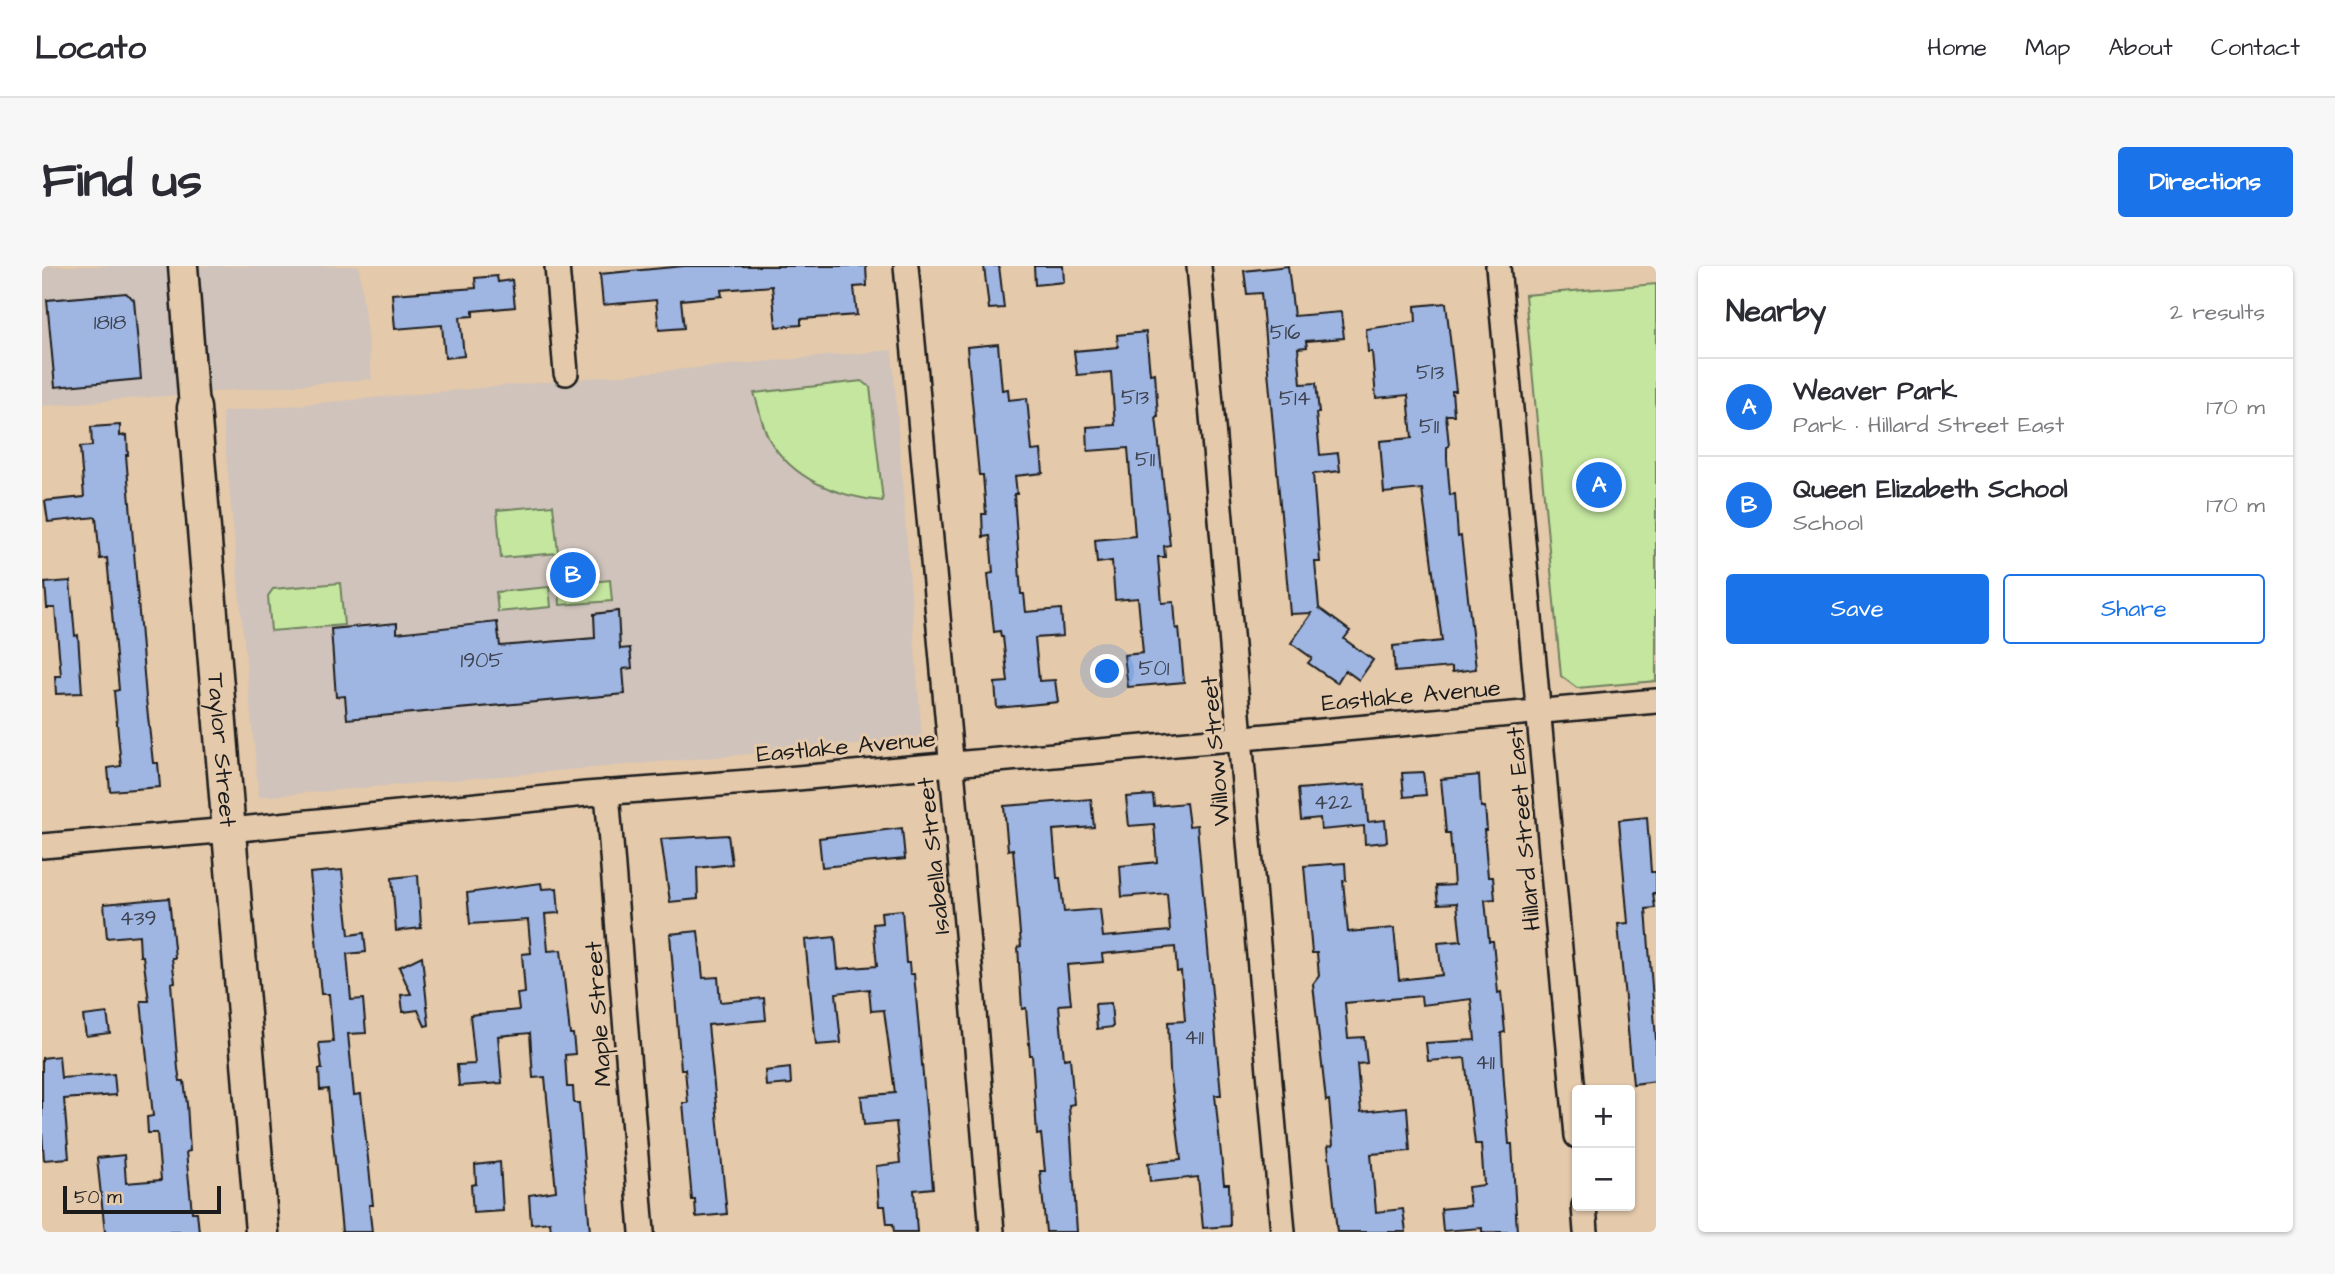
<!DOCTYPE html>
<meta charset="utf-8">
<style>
body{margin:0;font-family:"Architects Daughter",sans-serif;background:#f7f7f7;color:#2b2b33}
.controls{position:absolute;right:21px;bottom:21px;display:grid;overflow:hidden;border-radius:7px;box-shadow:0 2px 5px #0004}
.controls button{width:63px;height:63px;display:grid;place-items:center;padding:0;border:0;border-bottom:2px solid #e1e1e2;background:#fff;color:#2b2b33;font:35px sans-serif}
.scale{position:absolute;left:21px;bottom:18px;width:158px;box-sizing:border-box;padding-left:7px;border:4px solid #1c1c1c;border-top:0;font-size:19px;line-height:24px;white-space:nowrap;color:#1c1c1c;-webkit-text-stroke:5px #e4c9ab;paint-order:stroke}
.you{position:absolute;left:1066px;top:406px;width:24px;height:24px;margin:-18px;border:5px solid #fff;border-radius:50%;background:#1a73e8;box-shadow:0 0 0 10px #1a73e833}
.badge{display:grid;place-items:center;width:46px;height:46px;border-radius:50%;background:#1a73e8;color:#fff;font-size:23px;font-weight:700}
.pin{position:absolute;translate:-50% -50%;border:4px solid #fff;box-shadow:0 2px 7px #0006}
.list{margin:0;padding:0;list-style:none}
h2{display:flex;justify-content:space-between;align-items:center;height:91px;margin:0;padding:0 28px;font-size:30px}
h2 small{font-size:23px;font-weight:400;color:#7c7c81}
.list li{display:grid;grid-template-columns:46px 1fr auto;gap:21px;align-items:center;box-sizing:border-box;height:98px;padding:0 28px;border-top:2px solid #e1e1e2}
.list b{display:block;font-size:26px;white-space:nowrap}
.list p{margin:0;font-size:23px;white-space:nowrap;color:#7c7c81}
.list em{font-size:23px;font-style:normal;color:#7c7c81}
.actions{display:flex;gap:14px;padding:21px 28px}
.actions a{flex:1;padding:16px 0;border:2px solid #1a73e8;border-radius:7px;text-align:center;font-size:24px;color:#1a73e8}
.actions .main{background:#1a73e8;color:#fff}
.map{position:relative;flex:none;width:1614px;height:966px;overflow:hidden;border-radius:7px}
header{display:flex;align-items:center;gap:42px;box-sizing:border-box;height:98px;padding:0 35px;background:#fff;border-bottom:2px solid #e1e1e2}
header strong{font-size:33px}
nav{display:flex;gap:38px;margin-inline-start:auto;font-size:24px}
.intro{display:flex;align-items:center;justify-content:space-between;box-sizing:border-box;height:168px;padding:0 42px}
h1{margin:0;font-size:49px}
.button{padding:18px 32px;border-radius:7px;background:#1a73e8;color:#fff;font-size:24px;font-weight:700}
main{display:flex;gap:42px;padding:0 42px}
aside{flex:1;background:#fff;border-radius:7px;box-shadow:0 2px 5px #0004}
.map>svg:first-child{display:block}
.built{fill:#cfc3bc}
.green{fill:#c4e69f;stroke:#70815e;stroke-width:2}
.building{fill:#9fb5e2;stroke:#1c1c1c;stroke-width:2}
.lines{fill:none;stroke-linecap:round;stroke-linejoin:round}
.minor-casing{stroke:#1c1c1c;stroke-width:28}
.tertiary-casing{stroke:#1c1c1c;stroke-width:33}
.secondary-casing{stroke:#1c1c1c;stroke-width:37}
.minor{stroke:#e4c9ab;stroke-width:23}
.tertiary{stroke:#e4c9ab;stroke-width:28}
.secondary{stroke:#e4c9ab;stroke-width:32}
.labels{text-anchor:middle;stroke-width:6;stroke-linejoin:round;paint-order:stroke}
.number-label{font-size:21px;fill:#3d424e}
.street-label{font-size:24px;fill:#1c1c1c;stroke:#e4c9ab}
</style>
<header>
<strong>Locato</strong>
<nav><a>Home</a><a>Map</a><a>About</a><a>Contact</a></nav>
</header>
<div class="intro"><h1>Find us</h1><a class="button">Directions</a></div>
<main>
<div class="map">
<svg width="1614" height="966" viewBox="0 0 1614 966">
<rect width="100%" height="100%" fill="#e4c9ab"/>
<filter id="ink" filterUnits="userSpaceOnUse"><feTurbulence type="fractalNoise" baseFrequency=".0143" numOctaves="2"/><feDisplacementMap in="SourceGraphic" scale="14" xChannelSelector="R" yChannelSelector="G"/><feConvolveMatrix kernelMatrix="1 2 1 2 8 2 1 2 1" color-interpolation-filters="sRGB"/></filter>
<g filter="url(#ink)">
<g class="built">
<path d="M0,0h317l13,113 -330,27z"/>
<path d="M850,84l30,389 -663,58 -37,-385z"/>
</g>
<g class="green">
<path d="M1614,18v397l-79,7 -16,-12 -36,-381z"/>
<path d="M820,115l8,6 13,114c-45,-4 -90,-21 -114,-62 -7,-13 -10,-32 -15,-46z"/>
<path d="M511,239l5,48 -57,5 -4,-48z"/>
<path d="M568,314l2,21 -52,4 -1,-20z"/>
<path d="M298,317l4,42 -73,6 -3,-35 5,-7z"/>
<path d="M507,321l2,20 -53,5 -2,-20z"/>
</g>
<g class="building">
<path d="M642,0h182l1,20 -13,1 3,28 -56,4v6l-25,2 -4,-41 -51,4 1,6 -41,4 3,28 -25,2 -3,-30 -53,5 -3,-31z"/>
<path d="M942,0h15l5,42 -15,1z"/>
<path d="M992,0h29l1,16 -29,3z"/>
<path d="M1246,0l6,50 47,-4 3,26 -38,3 1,6 -9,1 3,36 15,-1 3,30h-3l4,42 18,-2 2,18 -27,3 7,88h-5l4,46 31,23 -6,8 29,21 -14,20 -14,-10 -8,13 -29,-20 4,-5 -21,-15 21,-30 -22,1 -29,-321 -14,1 -3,-23z"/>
<path d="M455,10l1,6 14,-2 3,27 -42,4v5l-13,1 4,39 -19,2 -3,-33 -47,4 -3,-35 84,-6 -1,-10z"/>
<path d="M84,27l8,7 7,79 -86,8 -8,-87z"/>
<path d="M1404,37l10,88h-4l2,24h-8l3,31 -2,1v12l3,36 5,-1 3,43 3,-1 15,133 -24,3v-5l-57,5 -2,-26 49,-5 -20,-152 -38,4 -4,-52 32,-3 -4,-43 -32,3 -4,-46h-4l-2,-23 50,-7 -1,-16z"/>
<path d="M1104,66l4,42 5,-1 3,44h-2l14,128 -6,1 1,11h-7l4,46 12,-1 2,27 3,-1 5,54 -56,5 -4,-32 19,-2 -5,-55 -23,2 -3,-39 -15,2 -2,-23 40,-4 -7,-88 -40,3 -1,-24 28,-2 -4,-53 -34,3 -3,-24 44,-4 -1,-12z"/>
<path d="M956,78l4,46 6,-1 1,11 18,-2 5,53 9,-1 2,23 -28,3 2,18h-3l7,100h3l2,18 35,-3 2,27 -28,2 4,43 16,-1 3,22 -61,6 -2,-25 13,-1 -5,-45h-2l-1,-6 -6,1 -6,-58 5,-1 -3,-37 -7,1 -1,-23h4l-3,-39h-4l-12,-128z"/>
<path d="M78,159v11l7,-1 1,20h-2l20,243 7,65h5l2,24 -50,4 -2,-23 13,-2 -7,-75 5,-1 -12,-132 -7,1 -4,-42 -48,5 -3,-21 39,-4 -4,-50 12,-1 -1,-19z"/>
<path d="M28,315l5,55 3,-1 4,58 -26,1 -1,-18h6l-6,-68h-8l-2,-25z"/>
<path d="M576,345l2,38 10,-1 2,20 -9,1 2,25 -278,25 -2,-23 -9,1 -5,-68 66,-6v10l100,-11 3,24 95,-8 -1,-24z"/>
<path d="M1381,506l3,23 -22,2 -2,-24z"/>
<path d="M1437,509l2,32h4l2,23h-3l4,47h5l2,22 -10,1 4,41h4l5,52 3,-1 4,40 -4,1 3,50 5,61h3l5,88h-35v-4l-39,3 -2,-22 29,-3 -2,-19 16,-2 -3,-41h-6l-10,-86 -37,3 -2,-18 49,-3 -4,-41 -49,6 -1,-9 -76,7 3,35 16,-1 3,26 -10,1 4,48 46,-5 3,44 -39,3 5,58 27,-3 3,23h-69l-9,-86 5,-1 -4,-45 -3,1 -13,-117 6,-8 -2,-23h-5l-8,-87 41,-3 1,17 -3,1 5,51 46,-4 5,52 43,-5 -4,-32 23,-2 -4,-38 -19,1 -2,-18 18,-1 -4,-52h-4l-5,-54z"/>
<path d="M1323,518l3,38 17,-2 2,22 -22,2 -1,-18 -43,4 -1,-12 -19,2 -3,-31z"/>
<path d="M1111,529l1,11 32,-3 3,23 8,-1 24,270h-6l9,89h5l1,42 -27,2 -5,-51 -48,5 -2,-19 33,-3 -11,-90 -2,-48 17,-1 -4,-50 -4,1 -2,-25 -73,7 1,8 -36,3 4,39 -12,1 5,54 6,-1 4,46 -5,1 8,127h-31l-6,-61h5l-4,-37 -4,1 -5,-80h-2l-4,-47 -4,1 -4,-62 3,-1 -8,-97 -5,1 -4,-44 87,-7 3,28 -41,3 4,48h3l4,34 36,-3 3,28 67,-6 -3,-38 -45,4 -2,-31 37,-4 -3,-38 -25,2 -3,-29z"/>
<path d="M1605,551l4,55h5v21h-3l2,15 -9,1 10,130v42l-23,3 -15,-160 10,-1 -9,-103z"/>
<path d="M860,562l3,31 -83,8 -3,-29z"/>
<path d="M686,569l4,29 -35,4 1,31 -28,3 -9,-63z"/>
<path d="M300,604l7,65 15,-2 2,19 -19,2 4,46 12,-1 3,34 -18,1 6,61 7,-1 12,111h-4l3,27h-30l-14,-143 -8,1 -1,-21h3l-3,-26 14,-1 -4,-48h-8l-11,-121z"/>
<path d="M376,609l3,53 -25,3 -4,-53z"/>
<path d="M499,617l1,6 15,-1 2,25 -14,1 3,37 13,-1 9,84h3l2,20 -10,1 2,32h6l1,16h5l11,129h-39l-1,-10 -19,2 -2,-29 27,-4 -11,-114 -12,1 -3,-45 -32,3 4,47 -43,3 -2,-21 18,-1 -5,-49 49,-5 -2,-16 8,-1 -3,-39 9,-1 -3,-33 -58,4 -3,-31z"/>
<path d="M127,632l6,60h-3l3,24 -4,1 7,86 2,12h4l3,23 3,47 -4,1 6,60h5l2,20h-94l-8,-74 27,-3 2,28 35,-3 -4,-47h-9l-1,-16 6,-1 -12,-115h8l-6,-45h-3l-1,-21 -32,3 -3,-34z"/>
<path d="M860,644l4,53h3l1,11h4l19,214 -19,2 3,42h-23l-1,-8h-6l-2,-18h-6l-3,-40 24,-3 -4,-41 -32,3 -3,-29 34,-3 -11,-83 -13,1 -2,-22 -33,4 5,50 -25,2 -11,-105 30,-3 3,32 39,-3 -4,-42 9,-1 -1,-11z"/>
<path d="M656,665l5,47 15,-1 2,25 44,-4 2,22 -58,5 19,189 -31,3 -1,-17h-3l-9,-97h5l-3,-34h-4l-11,-135z"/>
<path d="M380,690l7,69 -4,1 -7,-16 -15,2 -2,-17 10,-1 -12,-27z"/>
<path d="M1069,737l2,24 -16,2 -2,-25z"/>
<path d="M65,747l3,20 -24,3 -3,-20z"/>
<path d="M17,790l2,22 53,-4 2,21 -52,4 5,59 -25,2 -2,-28v-74z"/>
<path d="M748,802l1,16 -25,2 -1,-15z"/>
<path d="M458,896l3,49 -30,2 -2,-28 5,-1 -1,-19z"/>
</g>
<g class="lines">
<g class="minor-casing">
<g id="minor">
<path d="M515,0l9,107"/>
<path d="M864,0l66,722 20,244"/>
<path d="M1157,0l84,966"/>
<path d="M1456,0l79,870"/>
<path d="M565,526l35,440"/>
<path d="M0,580l188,-16 356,-36 189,-14 881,-79"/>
<path d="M1542,940l2,26"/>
</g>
</g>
<g class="tertiary-casing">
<path id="tertiary" d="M141,0l11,142"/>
</g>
<g class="secondary-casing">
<g id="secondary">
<path id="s1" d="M152,142l68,824"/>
</g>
</g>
<use href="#minor" class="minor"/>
<use href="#tertiary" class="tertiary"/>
<use href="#secondary" class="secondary"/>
</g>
</g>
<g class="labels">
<g class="number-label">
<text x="68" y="63">1818</text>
<text x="1243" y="73">516</text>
<text x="1388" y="113">513</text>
<text x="1093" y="138">513</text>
<text x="1253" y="139">514</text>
<text x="1387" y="167">511</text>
<text x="1103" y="200">511</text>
<text x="440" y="401">1905</text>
<text x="1112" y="409">501</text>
<text x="1291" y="543">422</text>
<text x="96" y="659">439</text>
<text x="1152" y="778">411</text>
<text x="1443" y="803">411</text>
</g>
<g class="street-label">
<text transform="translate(1369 429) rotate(-5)" y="8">Eastlake Avenue</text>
<text transform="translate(804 480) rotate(-5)" y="8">Eastlake Avenue</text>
<text dy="8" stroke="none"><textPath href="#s1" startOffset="343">Taylor Street</textPath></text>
<text transform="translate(1173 485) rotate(-95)" y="8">Willow Street</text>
<text transform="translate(1481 563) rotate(-95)" y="8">Hillard Street East</text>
<text transform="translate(891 590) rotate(-96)" y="8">Isabella Street</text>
<text transform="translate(556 748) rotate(-94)" y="8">Maple Street</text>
</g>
</g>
</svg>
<div class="controls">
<button>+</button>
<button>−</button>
</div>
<div class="scale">50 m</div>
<div class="you"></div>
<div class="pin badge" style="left:1557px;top:219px">A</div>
<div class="pin badge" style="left:531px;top:309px">B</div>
</div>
<aside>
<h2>Nearby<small>2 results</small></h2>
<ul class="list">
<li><span class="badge">A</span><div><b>Weaver Park</b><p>Park · Hillard Street East</p></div><em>170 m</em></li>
<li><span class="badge">B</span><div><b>Queen Elizabeth School</b><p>School</p></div><em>170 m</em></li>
</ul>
<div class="actions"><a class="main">Save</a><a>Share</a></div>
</aside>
</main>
